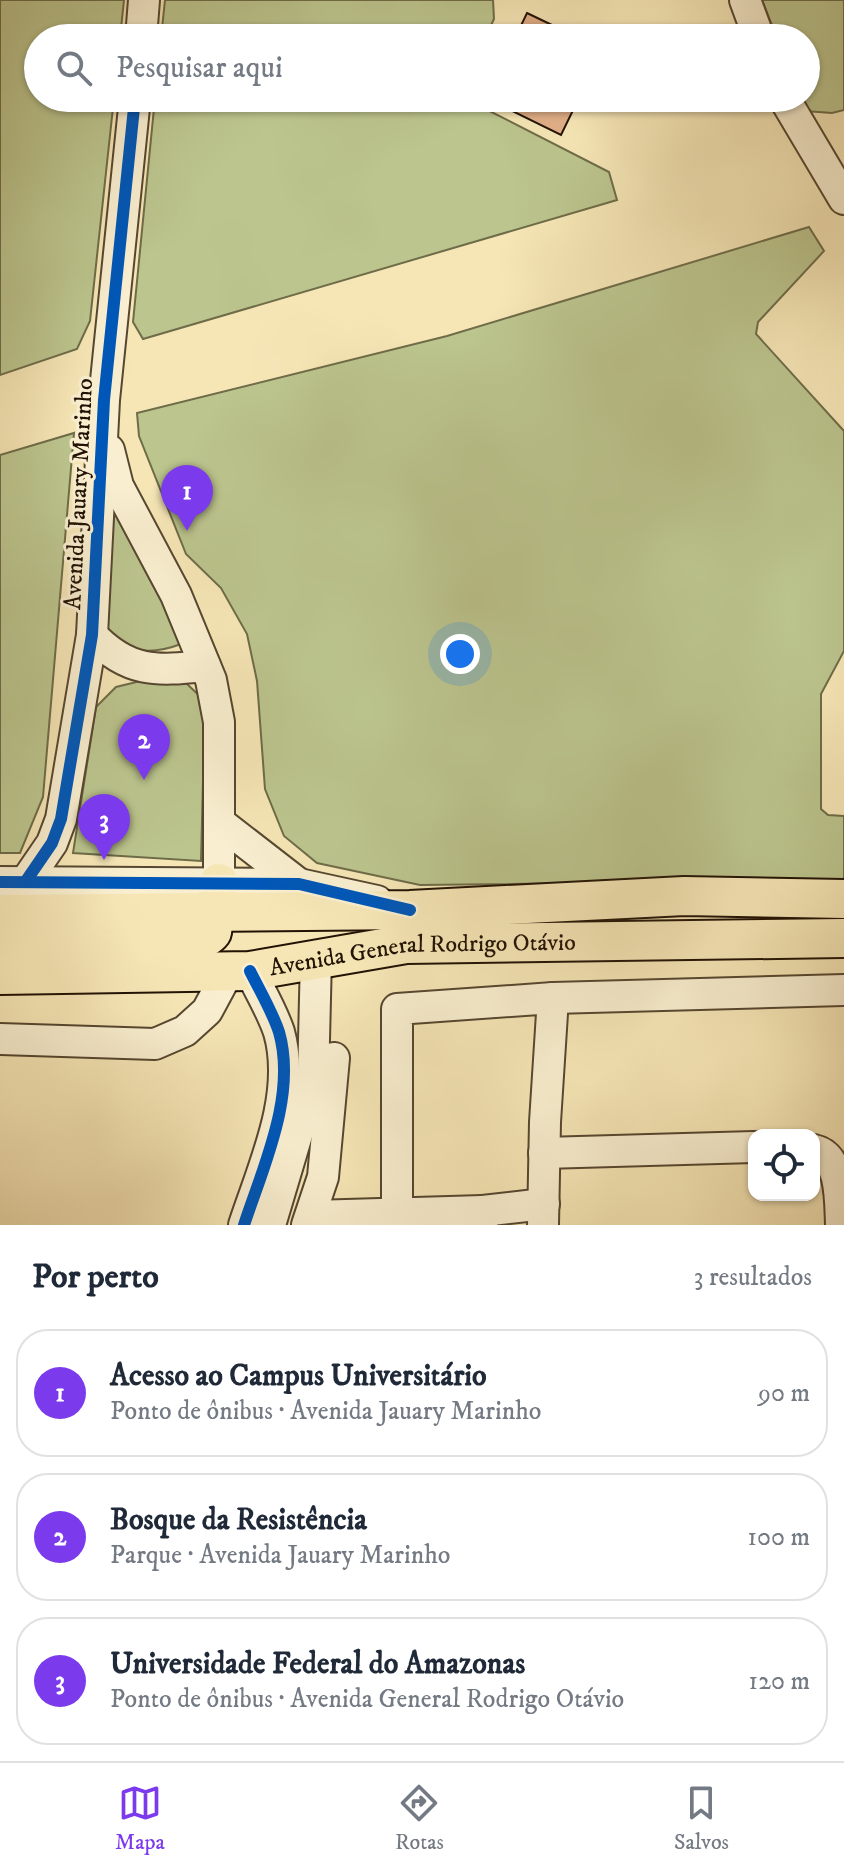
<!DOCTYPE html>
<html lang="pt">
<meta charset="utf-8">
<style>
body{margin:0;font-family:"IM FELL DW Pica",serif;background:#f2f2f3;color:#1f2937}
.controls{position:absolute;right:24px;bottom:24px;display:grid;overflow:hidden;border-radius:16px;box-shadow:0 2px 6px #0004}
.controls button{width:72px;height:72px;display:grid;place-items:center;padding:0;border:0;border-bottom:2px solid #e0e1e3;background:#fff;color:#1f2937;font:40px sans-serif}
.you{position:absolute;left:460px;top:654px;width:28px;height:28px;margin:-20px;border:6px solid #fff;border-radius:50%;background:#1a73e8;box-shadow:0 0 0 12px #1a73e833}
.badge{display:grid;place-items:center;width:52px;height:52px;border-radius:50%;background:#7c3aed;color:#fff;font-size:26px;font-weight:700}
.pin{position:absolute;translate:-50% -66px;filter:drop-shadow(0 2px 4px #0008)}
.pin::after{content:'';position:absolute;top:42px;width:28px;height:24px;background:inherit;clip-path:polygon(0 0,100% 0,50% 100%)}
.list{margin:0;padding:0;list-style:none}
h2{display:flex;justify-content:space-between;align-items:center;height:104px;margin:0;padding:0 32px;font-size:34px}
h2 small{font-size:26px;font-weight:400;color:#747a83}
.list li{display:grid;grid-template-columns:52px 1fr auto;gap:24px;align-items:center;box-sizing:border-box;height:128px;margin:0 16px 16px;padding:0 16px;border:2px solid #e0e1e3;border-radius:32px}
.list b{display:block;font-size:30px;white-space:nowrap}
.list p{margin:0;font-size:26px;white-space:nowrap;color:#747a83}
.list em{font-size:26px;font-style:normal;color:#747a83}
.icon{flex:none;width:44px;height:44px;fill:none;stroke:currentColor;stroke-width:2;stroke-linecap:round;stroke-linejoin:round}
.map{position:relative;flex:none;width:844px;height:1225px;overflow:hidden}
.search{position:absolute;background:#fff;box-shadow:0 2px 6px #0004;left:24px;right:24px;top:24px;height:88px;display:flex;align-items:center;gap:20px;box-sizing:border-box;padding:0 28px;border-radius:44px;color:#747a83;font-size:30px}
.sheet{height:536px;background:#fff}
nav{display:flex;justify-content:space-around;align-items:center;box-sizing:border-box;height:112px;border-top:2px solid #e0e1e3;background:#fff;font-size:22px;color:#747a83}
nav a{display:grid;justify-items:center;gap:4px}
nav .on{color:#7c3aed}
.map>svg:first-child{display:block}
.green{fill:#bcc58e;stroke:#6e6c49;stroke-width:2}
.building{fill:#e1af88;stroke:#211204;stroke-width:2}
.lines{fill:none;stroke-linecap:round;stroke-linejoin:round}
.minor-casing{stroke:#564730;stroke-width:34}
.major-casing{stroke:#211204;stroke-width:42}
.minor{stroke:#f9efd0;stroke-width:30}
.major{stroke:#f6e6b6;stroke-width:38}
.cycleway-casing{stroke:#f9efd0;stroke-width:17}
.cycleway{stroke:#0057b8;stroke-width:12}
.labels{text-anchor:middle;stroke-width:6;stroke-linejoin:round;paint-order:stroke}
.street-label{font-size:24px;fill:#211204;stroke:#f9efd0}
</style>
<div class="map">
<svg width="844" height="1225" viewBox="0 0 844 1225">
<rect width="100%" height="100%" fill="#f6e6b6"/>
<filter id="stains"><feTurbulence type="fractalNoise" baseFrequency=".0025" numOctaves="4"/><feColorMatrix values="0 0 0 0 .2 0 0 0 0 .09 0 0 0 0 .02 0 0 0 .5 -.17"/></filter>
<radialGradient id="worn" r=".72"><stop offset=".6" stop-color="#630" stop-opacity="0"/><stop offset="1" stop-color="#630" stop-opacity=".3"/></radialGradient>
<g class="green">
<path d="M0,0h124l-4,38h-82v60h76l-24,223 -13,28 -77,26z"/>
<path d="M165,0h328l1,19 -9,19h-324z"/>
<path d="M762,0h82v110l-12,3 -27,-2 -5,-13h6v-60h-29z"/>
<path d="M155,98h309l145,74 8,28 -474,139 -10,-17z"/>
<path d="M809,227l15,24 -66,71 -2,12 88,97v220l-23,43v115l7,6 16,1v64l-424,5 -103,-22 -33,-27 -19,-47 -8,-108 -10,-47 -26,-46 -35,-34 -47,-118 -2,-23 310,-77z"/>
<path d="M74,433l-31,364 -23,56h-20v-398z"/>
<path d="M118,500l63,144c-34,13 -62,8 -85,-22l14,-121z"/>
<path d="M157,677l30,7 18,17 -4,160 -128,-8 23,-146 20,-20z"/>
</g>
<g class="building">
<path d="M527,13l52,25h-64z"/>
<path d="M486,98h93l-18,37z"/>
</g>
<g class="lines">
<g class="minor-casing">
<g id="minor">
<path d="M745,0l14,38"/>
<path d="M141,38l3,-38"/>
<path d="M784,98l60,101"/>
<path d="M109,450l9,36 58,109 35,85 8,42v161"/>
<path d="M92,635c36,38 64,36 113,31"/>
<path d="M219,822l80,62"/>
<path d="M26,881l26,-38 9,-24 31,-184 12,-235 31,-302"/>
<path d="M0,882l299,2 78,17"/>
<path d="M553,998l291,-8"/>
<path d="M0,1039l155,5 30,-13 22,-20 21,-39"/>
<path d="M814,1150c28,6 26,52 27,75"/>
<path d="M544,1153l210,-6"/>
<path d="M483,1211l61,-7"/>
<path d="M397,1214v-205l156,-11 -8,124 -2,103"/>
<path d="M312,1216l171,-5 -1,14"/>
<path d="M244,1225c19,-58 53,-130 35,-193 -7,-21 -19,-41 -29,-61"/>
<path d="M270,1225l43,-144 3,-124"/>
<path d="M307,1225l16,-48 11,-119"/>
</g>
</g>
<g class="major-casing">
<g id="major">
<path d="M0,914l410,-4 274,-14 160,3"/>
<path d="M0,948c38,0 193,11 212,-16l7,-49"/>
<path id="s1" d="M0,975l250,-4 156,-27 438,-6"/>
</g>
</g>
<use href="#minor" class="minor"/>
<use href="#major" class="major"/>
<g class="cycleway-casing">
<g id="cycleway">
<path d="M26,881l26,-38 9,-24 31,-184 12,-235 31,-302"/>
<path d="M0,882l299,2 111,26"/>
<path d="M244,1225c19,-58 53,-130 35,-193 -7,-21 -19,-41 -29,-61"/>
</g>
</g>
<use href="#cycleway" class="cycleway"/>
</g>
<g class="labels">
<g class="street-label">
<text transform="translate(78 494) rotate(-87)" y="8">Avenida Jauary Marinho</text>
<text dy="8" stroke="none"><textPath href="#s1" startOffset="424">Avenida General Rodrigo Otávio</textPath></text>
</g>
</g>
<rect width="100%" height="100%" filter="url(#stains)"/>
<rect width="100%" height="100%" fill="url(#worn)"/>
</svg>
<div class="controls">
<button><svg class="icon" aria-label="locate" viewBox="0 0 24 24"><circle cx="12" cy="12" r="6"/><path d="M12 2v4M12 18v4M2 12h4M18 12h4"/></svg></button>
</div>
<div class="you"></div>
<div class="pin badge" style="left:187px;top:531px">1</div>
<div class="pin badge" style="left:144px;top:780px">2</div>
<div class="pin badge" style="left:104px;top:860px">3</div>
<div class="search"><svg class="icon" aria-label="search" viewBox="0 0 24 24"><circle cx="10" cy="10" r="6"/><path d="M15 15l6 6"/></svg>Pesquisar aqui</div>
</div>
<section class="sheet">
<h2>Por perto<small>3 resultados</small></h2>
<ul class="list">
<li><span class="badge">1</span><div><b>Acesso ao Campus Universitário</b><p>Ponto de ônibus · Avenida Jauary Marinho</p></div><em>90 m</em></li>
<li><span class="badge">2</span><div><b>Bosque da Resistência</b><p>Parque · Avenida Jauary Marinho</p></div><em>100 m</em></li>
<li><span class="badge">3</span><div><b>Universidade Federal do Amazonas</b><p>Ponto de ônibus · Avenida General Rodrigo Otávio</p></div><em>120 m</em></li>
</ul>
</section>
<nav>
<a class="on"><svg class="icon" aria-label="map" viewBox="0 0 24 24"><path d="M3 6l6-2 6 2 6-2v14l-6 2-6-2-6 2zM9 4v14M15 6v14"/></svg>Mapa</a>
<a><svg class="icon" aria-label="directions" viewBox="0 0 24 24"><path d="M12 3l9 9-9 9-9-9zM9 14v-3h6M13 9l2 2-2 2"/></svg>Rotas</a>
<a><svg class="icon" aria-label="saved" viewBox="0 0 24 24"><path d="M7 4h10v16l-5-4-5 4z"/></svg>Salvos</a>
</nav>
